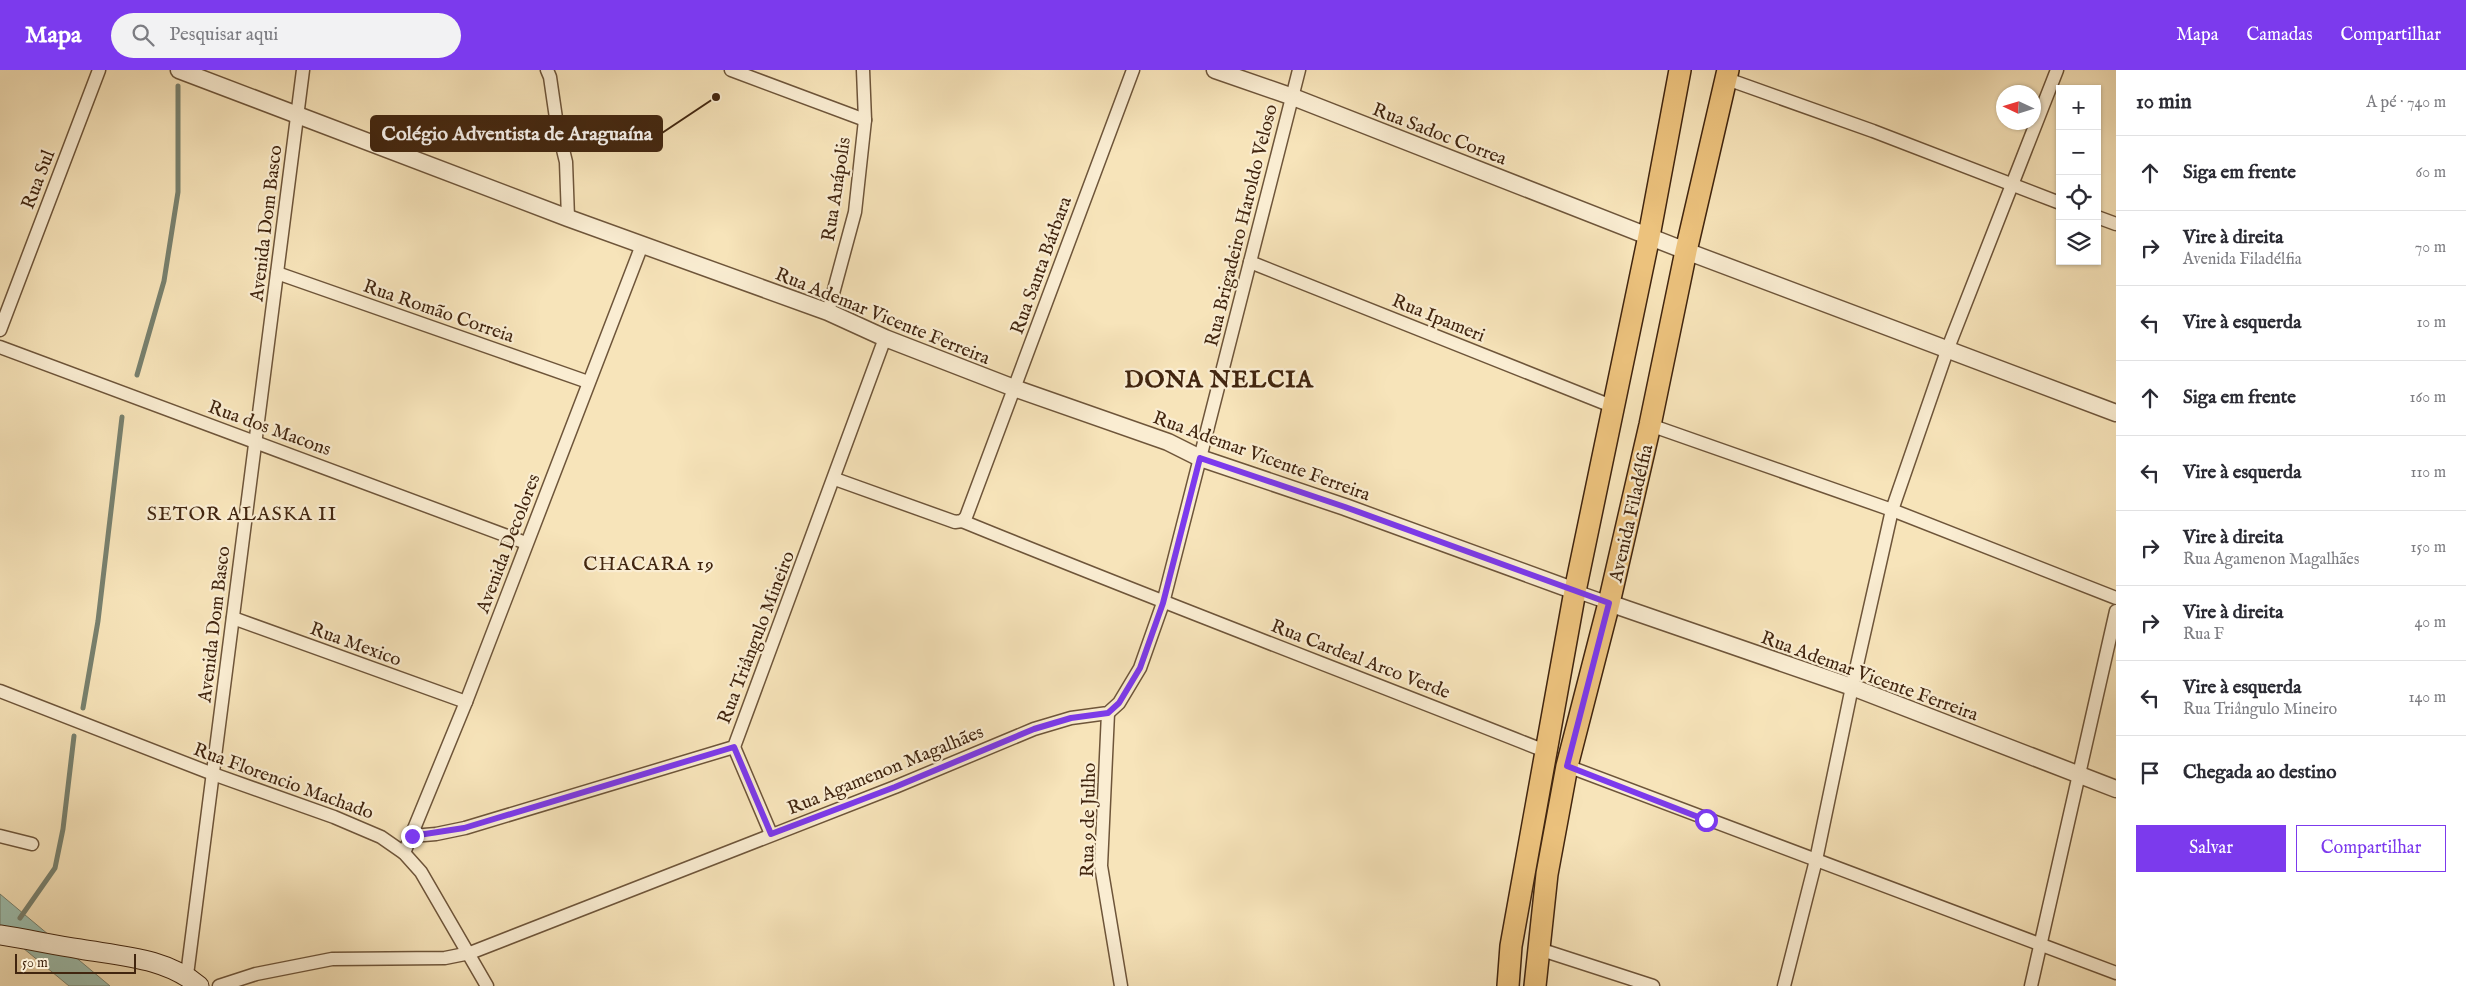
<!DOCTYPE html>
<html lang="pt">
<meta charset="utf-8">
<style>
body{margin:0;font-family:"IM FELL English",serif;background:#f2f2f3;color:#2b2b33}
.controls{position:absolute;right:15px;top:15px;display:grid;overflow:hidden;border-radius:0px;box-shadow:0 1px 4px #0004}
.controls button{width:45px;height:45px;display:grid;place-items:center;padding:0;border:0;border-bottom:1px solid #e1e1e2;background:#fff;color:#2b2b33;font:25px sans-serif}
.compass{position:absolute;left:1996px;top:15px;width:45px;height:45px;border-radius:50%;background:#fff;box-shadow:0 1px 4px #0004;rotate:274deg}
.scale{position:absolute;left:15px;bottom:12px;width:121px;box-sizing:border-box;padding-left:5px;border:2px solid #41250f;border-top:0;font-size:14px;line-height:18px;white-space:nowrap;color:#41250f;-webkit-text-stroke:4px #faedd2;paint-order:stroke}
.stop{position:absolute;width:15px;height:15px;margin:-11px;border:4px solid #7c3aed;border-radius:50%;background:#fff}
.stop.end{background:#7c3aed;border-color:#fff;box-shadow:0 1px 5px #0008}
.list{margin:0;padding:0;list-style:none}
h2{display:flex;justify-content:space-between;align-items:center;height:65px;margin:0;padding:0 20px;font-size:21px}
h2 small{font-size:16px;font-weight:400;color:#7c7c81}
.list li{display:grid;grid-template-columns:32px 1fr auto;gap:15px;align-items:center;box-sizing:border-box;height:75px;padding:0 20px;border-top:1px solid #e1e1e2}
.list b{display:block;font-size:19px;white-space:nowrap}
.list p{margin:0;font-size:16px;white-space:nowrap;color:#7c7c81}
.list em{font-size:16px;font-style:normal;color:#7c7c81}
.actions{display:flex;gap:10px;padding:15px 20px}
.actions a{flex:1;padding:11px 0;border:1px solid #7c3aed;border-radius:0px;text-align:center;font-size:18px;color:#7c3aed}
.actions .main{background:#7c3aed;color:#fff}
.icon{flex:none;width:28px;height:28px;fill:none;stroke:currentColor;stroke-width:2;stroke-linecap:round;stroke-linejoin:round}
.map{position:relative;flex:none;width:2116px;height:916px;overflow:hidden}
header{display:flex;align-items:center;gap:30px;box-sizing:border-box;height:70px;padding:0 25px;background:#7c3aed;color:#fff}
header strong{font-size:24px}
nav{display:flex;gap:28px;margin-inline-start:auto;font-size:18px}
.search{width:350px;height:45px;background:#f2f2f3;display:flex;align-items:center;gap:12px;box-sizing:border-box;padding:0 18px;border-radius:28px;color:#7c7c81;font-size:19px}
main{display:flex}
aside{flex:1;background:#fff}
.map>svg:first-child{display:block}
.water{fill:#9dbfaf;stroke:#78816f}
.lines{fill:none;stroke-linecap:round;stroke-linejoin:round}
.stream{stroke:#78816f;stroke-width:5}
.minor-casing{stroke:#6e553a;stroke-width:15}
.tertiary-casing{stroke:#6e553a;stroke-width:19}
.secondary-casing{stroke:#41250f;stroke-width:21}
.primary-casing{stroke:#41250f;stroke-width:24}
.minor{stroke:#faedd2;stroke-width:12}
.tertiary{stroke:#faedd2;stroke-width:16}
.secondary{stroke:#faedd2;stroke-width:19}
.primary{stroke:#ecc27d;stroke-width:21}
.route{stroke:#7c3aed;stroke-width:6}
.labels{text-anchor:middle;stroke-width:4.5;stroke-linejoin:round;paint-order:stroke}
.street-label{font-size:19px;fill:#41250f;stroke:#faedd2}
.neighbourhood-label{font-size:20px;letter-spacing:1px;fill:#41250f;stroke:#faedd2}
.district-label{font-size:24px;font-weight:bold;letter-spacing:1px;fill:#41250f;stroke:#faedd2}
.leader{fill:none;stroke:#41250f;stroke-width:2}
.callout-dot{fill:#41250f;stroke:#faedd2;stroke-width:2}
.callout{fill:#41250f;stroke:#41250f;stroke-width:2}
.callout-label{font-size:20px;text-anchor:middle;font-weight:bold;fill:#fff}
</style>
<header>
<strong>Mapa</strong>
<div class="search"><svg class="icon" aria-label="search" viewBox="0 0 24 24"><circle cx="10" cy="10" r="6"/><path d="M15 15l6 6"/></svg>Pesquisar aqui</div>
<nav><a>Mapa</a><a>Camadas</a><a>Compartilhar</a></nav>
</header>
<main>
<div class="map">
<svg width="2116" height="916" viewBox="0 0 2116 916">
<rect width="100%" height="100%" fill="#f7e4ba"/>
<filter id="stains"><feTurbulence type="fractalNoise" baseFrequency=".004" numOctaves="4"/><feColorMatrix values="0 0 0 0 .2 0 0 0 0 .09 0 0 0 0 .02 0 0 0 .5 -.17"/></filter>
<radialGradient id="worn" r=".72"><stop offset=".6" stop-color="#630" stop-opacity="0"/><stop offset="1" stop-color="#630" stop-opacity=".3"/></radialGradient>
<path class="water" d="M0,824l110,92h-41l-69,-57z"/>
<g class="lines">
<g class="stream">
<path d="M137,305l27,-94 14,-89v-106"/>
<path d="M83,638l15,-87 24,-204"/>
<path d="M20,848l35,-50 8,-39 11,-93"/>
</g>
<g class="minor-casing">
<g id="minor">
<path d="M547,0l3,7 7,48 9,37 2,56"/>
<path d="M731,0l134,50"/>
<path d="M1727,9l146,52 187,72"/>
<path d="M2097,147l19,7"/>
<path d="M1250,192l364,145"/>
<path d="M277,203l311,109"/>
<path d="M828,242l27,-100 10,-92 -2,-50"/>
<path d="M0,260l99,-260"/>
<path d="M0,277l526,196"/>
<path d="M1650,355l242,85 224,88"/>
<path d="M835,409l120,43 7,-1 4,-4 167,-447"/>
<path d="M962,451c193,79 389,153 583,230"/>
<path d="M1575,521l34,12"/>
<path d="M233,548l233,84"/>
<path d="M0,621l213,83 121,43 47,20 23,16 17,19 66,114"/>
<path d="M1108,643l-7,153 20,120"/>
<path d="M734,677l37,87"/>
<path d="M1567,696l549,207"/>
<path d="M0,766l32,8"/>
<path d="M412,766l24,-2 29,-6 269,-81 151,-409"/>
<path d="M404,783l62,-151 176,-457"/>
<path d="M1539,879l114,37"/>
<path d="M187,905l116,-905"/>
<path d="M219,916l37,-12 76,-15 113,-1 25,-5 425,-166 139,-58 37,-11 37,-5 11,-10 21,-35 23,-65 136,-533"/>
<path d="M1784,916l32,-126 36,-173 40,-177 56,-162 109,-278"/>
<path d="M2031,916l85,-375"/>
</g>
</g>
<g class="tertiary-casing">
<g id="tertiary">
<path d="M179,0l389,148 260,94 57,26 129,50 154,54 32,16 145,49 230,84"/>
<path d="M1215,0l78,27 393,154 430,162"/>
<path d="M1609,533l243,84 264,102"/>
</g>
</g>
<g class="secondary-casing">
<path id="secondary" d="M0,865c27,4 53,10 80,14 41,7 87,9 119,37"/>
</g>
<g class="primary-casing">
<g id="primary">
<path d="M1508,916l3,-40 64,-355 74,-355 31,-166"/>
<path d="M1535,916l12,-112 20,-108 42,-163 41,-178 36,-174 42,-181"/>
</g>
</g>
<use href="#minor" class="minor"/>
<use href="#tertiary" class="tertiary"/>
<use href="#secondary" class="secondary"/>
<use href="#primary" class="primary"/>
</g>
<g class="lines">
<path class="route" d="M412,766l52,-8 270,-81 37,87 124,-47 139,-58 37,-11 37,-5 11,-10 21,-35 23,-65 37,-145 145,49 264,96 -42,163 139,54"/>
</g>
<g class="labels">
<g class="street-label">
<text transform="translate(1440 63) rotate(21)" y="7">Rua Sadoc Correa</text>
<text transform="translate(37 109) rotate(-69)" y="7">Rua Sul</text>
<text transform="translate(835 119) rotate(-81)" y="7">Rua Anápolis</text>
<text transform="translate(265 153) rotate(-83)" y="7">Avenida Dom Basco</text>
<text transform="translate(1240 155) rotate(-76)" y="7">Rua Brigadeiro Haroldo Veloso</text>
<text transform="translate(1040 195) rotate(-70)" y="7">Rua Santa Bárbara</text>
<text transform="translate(439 240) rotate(19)" y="7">Rua Romão Correia</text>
<text transform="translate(883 245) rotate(22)" y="7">Rua Ademar Vicente Ferreira</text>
<text transform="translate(1439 247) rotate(22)" y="7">Rua Ipameri</text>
<text transform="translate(270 357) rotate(20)" y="7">Rua dos Macons</text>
<text transform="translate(1262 385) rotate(20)" y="7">Rua Ademar Vicente Ferreira</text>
<text transform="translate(1630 443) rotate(-77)" y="7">Avenida Filadélfia</text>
<text transform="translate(507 473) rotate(-69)" y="7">Avenida Decolores</text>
<text transform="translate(213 554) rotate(-83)" y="7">Avenida Dom Basco</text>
<text transform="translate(755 567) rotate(-69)" y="7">Rua Triângulo Mineiro</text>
<text transform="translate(356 573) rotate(20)" y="7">Rua Mexico</text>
<text transform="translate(1361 588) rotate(21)" y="7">Rua Cardeal Arco Verde</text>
<text transform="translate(1870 605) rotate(20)" y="7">Rua Ademar Vicente Ferreira</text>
<text transform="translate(885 699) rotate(-22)" y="7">Rua Agamenon Magalhães</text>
<text transform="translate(284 710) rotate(20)" y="7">Rua Florencio Machado</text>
<text transform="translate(1087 750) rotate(-89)" y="7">Rua 9 de Julho</text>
</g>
<g class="neighbourhood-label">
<text x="242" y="450">SETOR ALASKA II</text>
<text x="649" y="500">CHACARA 19</text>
</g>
<g class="district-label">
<text x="1219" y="317">DONA NELCIA</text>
</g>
</g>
<path class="leader" d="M716 27L662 63"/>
<circle class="callout-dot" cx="716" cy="27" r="5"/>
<rect class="callout" x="371" y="46" width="291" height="35" rx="5"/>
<g class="callout-label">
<text x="517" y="70">Colégio Adventista de Araguaína</text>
</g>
<rect width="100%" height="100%" filter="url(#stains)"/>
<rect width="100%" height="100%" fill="url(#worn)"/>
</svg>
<div class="controls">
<button>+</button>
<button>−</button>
<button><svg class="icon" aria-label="locate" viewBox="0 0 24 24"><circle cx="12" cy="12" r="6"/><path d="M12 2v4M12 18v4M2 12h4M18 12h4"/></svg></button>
<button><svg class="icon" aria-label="layers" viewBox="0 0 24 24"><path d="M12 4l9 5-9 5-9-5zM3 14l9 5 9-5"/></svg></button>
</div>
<svg class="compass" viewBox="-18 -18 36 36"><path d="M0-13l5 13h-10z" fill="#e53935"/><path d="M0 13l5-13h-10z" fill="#7c7c81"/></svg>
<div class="scale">50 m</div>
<div class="stop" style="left:1706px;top:750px"></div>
<div class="stop end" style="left:412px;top:766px"></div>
</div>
<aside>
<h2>10 min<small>A pé · 740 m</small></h2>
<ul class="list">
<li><svg class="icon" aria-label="ahead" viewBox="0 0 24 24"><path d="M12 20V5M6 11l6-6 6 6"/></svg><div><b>Siga em frente</b></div><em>60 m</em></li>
<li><svg class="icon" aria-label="right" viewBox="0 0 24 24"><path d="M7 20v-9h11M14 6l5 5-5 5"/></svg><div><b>Vire à direita</b><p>Avenida Filadélfia</p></div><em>70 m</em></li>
<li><svg class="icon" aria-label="left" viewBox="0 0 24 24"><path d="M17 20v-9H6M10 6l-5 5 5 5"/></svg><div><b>Vire à esquerda</b></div><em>10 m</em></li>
<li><svg class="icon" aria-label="ahead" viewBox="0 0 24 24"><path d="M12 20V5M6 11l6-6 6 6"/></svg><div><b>Siga em frente</b></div><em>160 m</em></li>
<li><svg class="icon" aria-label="left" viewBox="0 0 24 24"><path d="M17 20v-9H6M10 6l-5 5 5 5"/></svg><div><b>Vire à esquerda</b></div><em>110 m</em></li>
<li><svg class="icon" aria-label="right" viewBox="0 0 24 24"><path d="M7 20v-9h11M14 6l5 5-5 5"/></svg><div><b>Vire à direita</b><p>Rua Agamenon Magalhães</p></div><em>150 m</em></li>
<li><svg class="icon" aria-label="right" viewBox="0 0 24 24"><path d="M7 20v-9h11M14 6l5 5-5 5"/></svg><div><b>Vire à direita</b><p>Rua F</p></div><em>40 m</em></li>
<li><svg class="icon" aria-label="left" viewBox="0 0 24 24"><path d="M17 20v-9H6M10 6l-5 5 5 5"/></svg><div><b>Vire à esquerda</b><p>Rua Triângulo Mineiro</p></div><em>140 m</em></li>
<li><svg class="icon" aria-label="arrive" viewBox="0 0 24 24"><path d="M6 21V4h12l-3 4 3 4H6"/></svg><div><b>Chegada ao destino</b></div></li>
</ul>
<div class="actions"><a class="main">Salvar</a><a>Compartilhar</a></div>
</aside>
</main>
